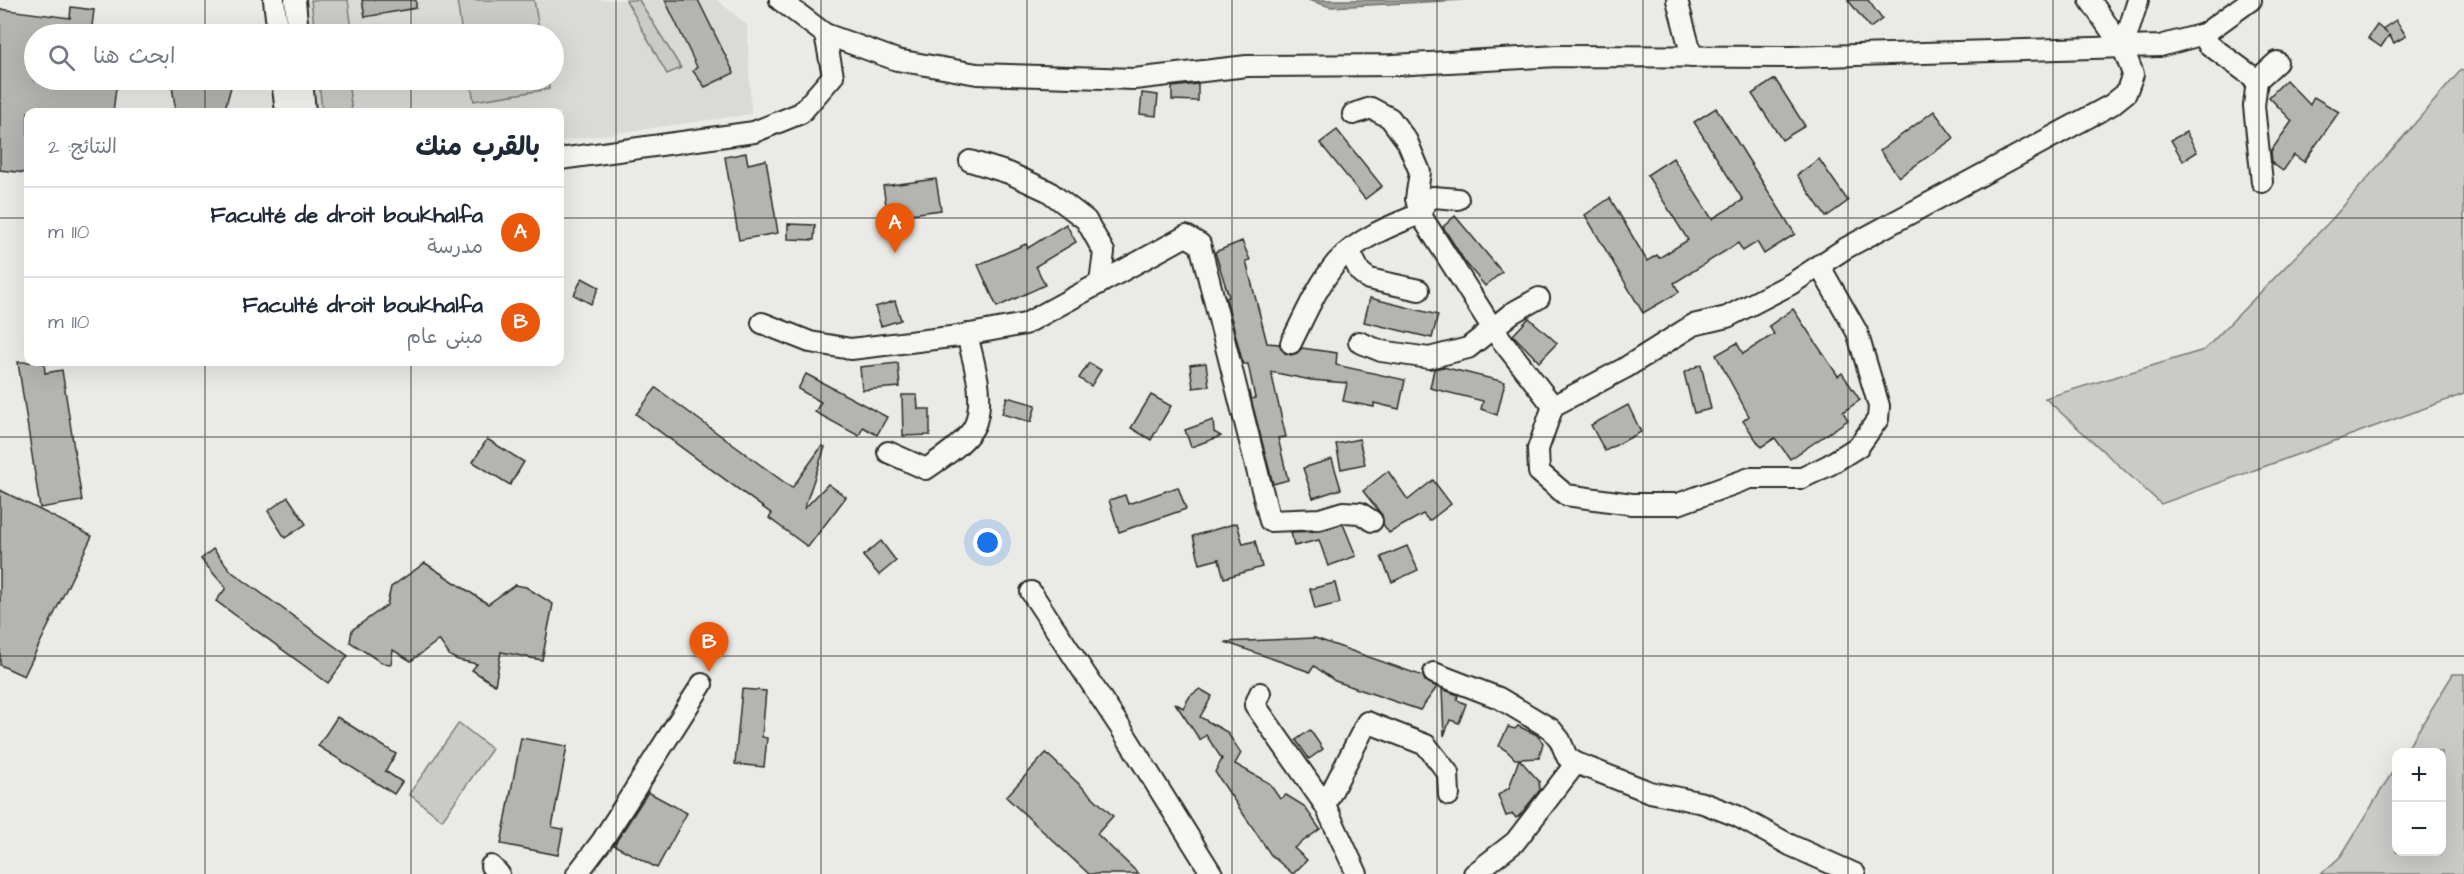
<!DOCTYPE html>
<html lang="ar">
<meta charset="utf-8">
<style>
body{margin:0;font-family:"Architects Daughter","Playpen Sans Arabic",sans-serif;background:#f2f2f3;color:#1f2937;direction:rtl}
.controls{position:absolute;right:18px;bottom:18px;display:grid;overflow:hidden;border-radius:12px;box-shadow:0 6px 24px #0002}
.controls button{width:54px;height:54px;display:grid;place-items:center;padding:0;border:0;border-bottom:2px solid #e0e1e3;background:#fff;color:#1f2937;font:30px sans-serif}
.you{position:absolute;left:988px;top:543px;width:21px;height:21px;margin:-15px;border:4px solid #fff;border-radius:50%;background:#1a73e8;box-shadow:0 0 0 9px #1a73e833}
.badge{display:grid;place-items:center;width:39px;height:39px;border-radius:50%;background:#ea580c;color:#fff;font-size:20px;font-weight:700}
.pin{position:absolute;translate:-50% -50px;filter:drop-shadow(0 2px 3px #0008)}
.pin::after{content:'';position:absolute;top:32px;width:21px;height:18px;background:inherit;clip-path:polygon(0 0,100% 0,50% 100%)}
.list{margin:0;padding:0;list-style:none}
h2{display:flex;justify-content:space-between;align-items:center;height:78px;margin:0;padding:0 24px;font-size:26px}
h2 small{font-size:20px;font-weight:400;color:#747a83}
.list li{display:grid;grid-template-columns:39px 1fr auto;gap:18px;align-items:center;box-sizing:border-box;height:90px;padding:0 24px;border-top:2px solid #e0e1e3}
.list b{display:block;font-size:22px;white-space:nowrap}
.list p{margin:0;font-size:20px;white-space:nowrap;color:#747a83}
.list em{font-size:20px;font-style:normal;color:#747a83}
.icon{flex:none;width:33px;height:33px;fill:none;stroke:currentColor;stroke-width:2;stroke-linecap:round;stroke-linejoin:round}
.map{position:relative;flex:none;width:2464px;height:874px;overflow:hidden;direction:ltr}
.search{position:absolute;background:#fff;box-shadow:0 6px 24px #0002;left:24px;top:24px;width:540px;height:66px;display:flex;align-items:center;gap:15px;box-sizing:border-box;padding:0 21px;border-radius:33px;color:#747a83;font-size:22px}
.panel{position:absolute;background:#fff;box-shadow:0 6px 24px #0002;left:24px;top:108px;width:540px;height:258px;border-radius:12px;direction:rtl}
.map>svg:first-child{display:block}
.built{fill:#dadad6}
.green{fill:#cacac7;stroke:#7a7a79;stroke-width:1.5}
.water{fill:#a1a19e;stroke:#727270;stroke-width:1.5}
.building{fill:#b4b4b1;stroke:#2b2b2b;stroke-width:1.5}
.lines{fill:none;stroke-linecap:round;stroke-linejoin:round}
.minor-casing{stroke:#2b2b2b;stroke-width:24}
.minor{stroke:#f6f6f2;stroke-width:20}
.grid{fill:none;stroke:#2b2b2b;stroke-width:1.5;stroke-opacity:0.55}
</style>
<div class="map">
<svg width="2464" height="874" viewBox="0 0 2464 874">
<rect width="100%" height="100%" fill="#eaeae6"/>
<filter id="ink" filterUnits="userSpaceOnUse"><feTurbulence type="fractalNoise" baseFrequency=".0167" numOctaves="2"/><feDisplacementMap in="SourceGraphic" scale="12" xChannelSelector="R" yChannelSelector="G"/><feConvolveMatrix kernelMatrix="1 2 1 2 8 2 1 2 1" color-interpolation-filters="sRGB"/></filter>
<g filter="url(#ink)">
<path class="built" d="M264,0h453l30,25 4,89 -191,27v-29h-284l-3,-32h281v-46h-286z"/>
<g class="green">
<path d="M311,0h37l4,30 -11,4h-26z"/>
<path d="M457,0h77l6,34h-78z"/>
<path d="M626,0h13l42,68 -14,6z"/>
<path d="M2461,70l3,2v322l-303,110 -116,-106 159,-48 129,-132z"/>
<path d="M319,80h29l4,32h-30z"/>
<path d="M470,80h78l1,9 -75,12z"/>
<path d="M2453,674h11v200h-143l20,-18 55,-90v86h46v-100h-37z"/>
<path d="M459,723l33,26 -50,71 -33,-26z"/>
</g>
<path class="water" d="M1308,0h154l-131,7z"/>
<g class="building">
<path d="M362,0h54v8l-51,9z"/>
<path d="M665,0h33l36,73 -29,14 -12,-16 4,-4z"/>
<path d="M1848,0h20l14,19 -12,9z"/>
<path d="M71,7l23,3 -3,24h-57v46h83l-4,32h-85v34l-3,27 -25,-3v-161l70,9z"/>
<path d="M2396,20l10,16 -12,7 -5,-8 -8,12 -13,-9 9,-13 10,8 -3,-5z"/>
<path d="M1775,79l30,47 -23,14 -30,-46z"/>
<path d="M171,80h62l-9,32h-48z"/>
<path d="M2286,80l24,25 4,-8 25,15 -35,50 -10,-7 -11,16 -11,-8 -1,-12 21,-30 -23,-24z"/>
<path d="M1198,84v17l-26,-1v-13z"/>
<path d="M1142,93l16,2 -2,21 -16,-2z"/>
<path d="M1716,108l79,126 -31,20 -7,-12 -14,9 -5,-8 -64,40 5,9 -36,21 -58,-98 25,-17 37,63 10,-6 2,3 29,-18 -41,-65 26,-17 39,61 31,-19 -49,-78z"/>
<path d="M1934,111l20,27 -55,39 -19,-26z"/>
<path d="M1337,130l45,56 -17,13 -45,-56z"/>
<path d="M2186,132l11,20 -14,9 -12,-21z"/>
<path d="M746,153l2,11 18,-4 12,73 -39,7 -14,-83z"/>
<path d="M1819,159l29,42 -22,16 -29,-42z"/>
<path d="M936,179l5,31 -53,7 -5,-31z"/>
<path d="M1455,216l47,56 -17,14 -20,-24 -22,-35z"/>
<path d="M788,224l27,1 -1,15 -26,-1z"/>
<path d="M1066,224l10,18 -40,24 9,19 -48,22 -19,-42 48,-21 2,4z"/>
<path d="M1242,241l8,19 -4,1 21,82 12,1 6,9 6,2 6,-2 5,-5 35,5 -1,12 69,15 -6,29 -25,-6v4l-31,-6 4,-18 -36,-3 -40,-8 15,65 -8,1 10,42 -15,4 -22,-85 4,-1 -7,-34h-5l-17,-66 3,-1 -14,-45z"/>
<path d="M582,278l17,9 -8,17 -17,-9z"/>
<path d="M1370,298l68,17 -6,23 -68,-16z"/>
<path d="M895,301l6,19 -20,6 -6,-19z"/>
<path d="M1793,309l45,67 4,-3 18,27 -17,12 5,8 -58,39 -15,-21 -14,9 -18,-26 6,-5 -33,-61 21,-12 6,11 31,-20 -5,-8z"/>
<path d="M1529,318l28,25 -18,19 -26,-27z"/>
<path d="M18,362h26l1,11 17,-3 20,131 -42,7z"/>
<path d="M898,363l2,24 -38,3 -2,-23z"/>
<path d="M1089,363l12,7 -10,16 -12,-8z"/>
<path d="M1206,363l3,23 -16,2 -3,-23z"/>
<path d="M1701,364l10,45 -17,4 -10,-40z"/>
<path d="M1443,367l62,15 -8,33 -16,-6 2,-8 -53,-13 4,-19z"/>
<path d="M806,374l81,43 -10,18 -14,-8 -4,9 -44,-24 6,-10 -23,-13z"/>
<path d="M656,388l136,100 30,-42 3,1 -21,62 24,-25 18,13 -38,50 -39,-29 3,-4 -136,-100z"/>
<path d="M902,395h15l1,14h12v26l-27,1z"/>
<path d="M1151,395l20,11 -20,34 -20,-12z"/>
<path d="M1007,397l29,8 -5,17 -29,-8z"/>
<path d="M1628,405l13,27 -36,19 -14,-26z"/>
<path d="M1213,420l1,12 7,4 -30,11 -6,-17z"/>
<path d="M487,439l37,23 -14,23 -37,-23z"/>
<path d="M1359,439l6,25 -24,5 -5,-25z"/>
<path d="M1332,459l9,30 -28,9 -10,-30z"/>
<path d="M1388,471l20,29 25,-20 18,24 -22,17 -6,-7 -34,19 -6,-9 -1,-9 -19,-24z"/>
<path d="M1178,487l8,22 -67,23 -10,-32 16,-5 3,9z"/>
<path d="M0,490l92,46 -68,140 -24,-11z"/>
<path d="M288,497l18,27 -21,14 -17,-27z"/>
<path d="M1237,523l6,21 12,-3 7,26 -38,11 -5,-19 -19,5 -7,-28z"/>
<path d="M1343,524l13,32 -28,10 -9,-26 -25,6 -3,-14 30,-1z"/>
<path d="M881,541l15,20 -17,14 -16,-19z"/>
<path d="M1407,546l11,24 -26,12 -11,-25z"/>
<path d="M213,549l19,23 116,84 -20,27 -112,-82 10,-13 -25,-29z"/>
<path d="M425,563l63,41 27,-19 11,2 27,17 -11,56 -41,-8 -6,33 -23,-15 5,-6 -19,-4 -8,-4 -11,-16 -28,21 -18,-11 -2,14 -9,-1 -32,-21 2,-12 35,-25 4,-18z"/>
<path d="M1335,583l5,20 -25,6 -5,-20z"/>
<path d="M1315,638l108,38 2,5 12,6 -17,23 -85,-29 -21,-15 -4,6 -85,-30z"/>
<path d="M742,689l24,2 -4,46 5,1 -3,29 -29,-3z"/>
<path d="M1200,689l12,7 -12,21 27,15 14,21 -6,11 34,19 11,16 6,-4 18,11 16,23 -26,19 13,12 -14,14 -22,-19 -56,-83 7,-13 -16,-24 -6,5 -25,-37 8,5 7,-12z"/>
<path d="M1442,689l16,6 -1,5 9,4 -7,19 -9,-3 -6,16z"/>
<path d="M337,717l59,37 -11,17 17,11 -8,12 -76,-48z"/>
<path d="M1518,726l19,9 6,8 -4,15 -20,1 20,22 1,9 -20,25 -4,3 -3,-4 -7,2 -8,-21 11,-7 10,-29h-4l-8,-8 -8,-5 9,-19 7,2z"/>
<path d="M1310,730l13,19 -14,10 -13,-19z"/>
<path d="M521,738l46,8 -15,81 11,2 -5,26 -57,-11z"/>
<path d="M1046,753l67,63 -16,18 42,40h-50l-83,-77z"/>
<path d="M648,792l39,21 -30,55 -43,-23z"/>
</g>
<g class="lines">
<g class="minor-casing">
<g id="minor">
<path d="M274,0l4,34"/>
<path d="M295,0l3,34"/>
<path d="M780,0l45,34 72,26 80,14 157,5 113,-13 146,-1 165,-9 232,1 370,-11 44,-12 47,-34"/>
<path d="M1677,0l15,57"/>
<path d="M2090,0l33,48"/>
<path d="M2204,34l4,10 49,36 20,-18"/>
<path d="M282,80l4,32"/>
<path d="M302,80l3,32"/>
<path d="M2257,80l-3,26 8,76"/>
<path d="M1353,114l18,-6 19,10 17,23 13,31 -4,27 4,15 6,-12 7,-5 25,2"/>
<path d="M560,159l194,-27 47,-19 32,-37 -8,-42"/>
<path d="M970,161l39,12 39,18 38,29 18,32 -4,31"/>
<path d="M1350,252l10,20 9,7 50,11"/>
<path d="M1819,265l38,67 22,74 -1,13 -19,27 -30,19 -27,13h-52l-72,26h-46l-66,-9 -27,-23 -1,-23 15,-43 72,-38 68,-43 34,-8 64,-33 55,-36 265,-143 15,-12 7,-19 -10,-26 15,-48"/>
<path d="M762,323l48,19 41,7 108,-13 66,-12 161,-88 14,8 70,277 50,-2 23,-7 17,1 12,8"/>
<path d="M1359,342l22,9 48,7 39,-10 44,-35 27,-15"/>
<path d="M1291,343c14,-28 26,-57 46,-81 20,-23 55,-37 83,-48l73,115 60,77"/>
<path d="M888,452l38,17c15,-10 45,-30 50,-47 9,-29 -3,-60 -9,-88"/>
<path d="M1031,592l93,141 88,141"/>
<path d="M1434,673l65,25 52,31 9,11 7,17 9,6"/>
<path d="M1260,693l-5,12 70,100 32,69"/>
<path d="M1325,805l42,-83 59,23 22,28 1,22"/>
<path d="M491,866l8,8"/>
<path d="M577,874l25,-33 100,-157"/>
<path d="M1474,874l41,-32 61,-79 74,29 53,11 34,13 53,29 65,29"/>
</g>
</g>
<use href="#minor" class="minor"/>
</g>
</g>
<path class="grid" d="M205,0v34M411,0v34M616,0v874M821,0v874M1027,0v874M1232,0v874M1437,0v874M1643,0v874M1848,0v874M2053,0v874M2259,0v874M205,80v32M411,80v32M0,218h28M560,218h1904M205,362v512M411,362v512M0,437h2464M0,656h2464"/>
</svg>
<div class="controls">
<button>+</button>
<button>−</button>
</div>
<div class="you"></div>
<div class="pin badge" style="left:895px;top:253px">A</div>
<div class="pin badge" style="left:709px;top:672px">B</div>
<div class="search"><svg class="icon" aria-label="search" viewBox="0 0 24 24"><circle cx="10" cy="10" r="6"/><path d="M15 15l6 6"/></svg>ابحث هنا</div>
<section class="panel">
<h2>بالقرب منك<small>النتائج: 2</small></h2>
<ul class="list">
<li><span class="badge">A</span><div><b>Faculté de droit boukhalfa</b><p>مدرسة</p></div><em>110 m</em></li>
<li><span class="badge">B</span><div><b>Faculté droit boukhalfa</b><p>مبنى عام</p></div><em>110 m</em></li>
</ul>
</section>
</div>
